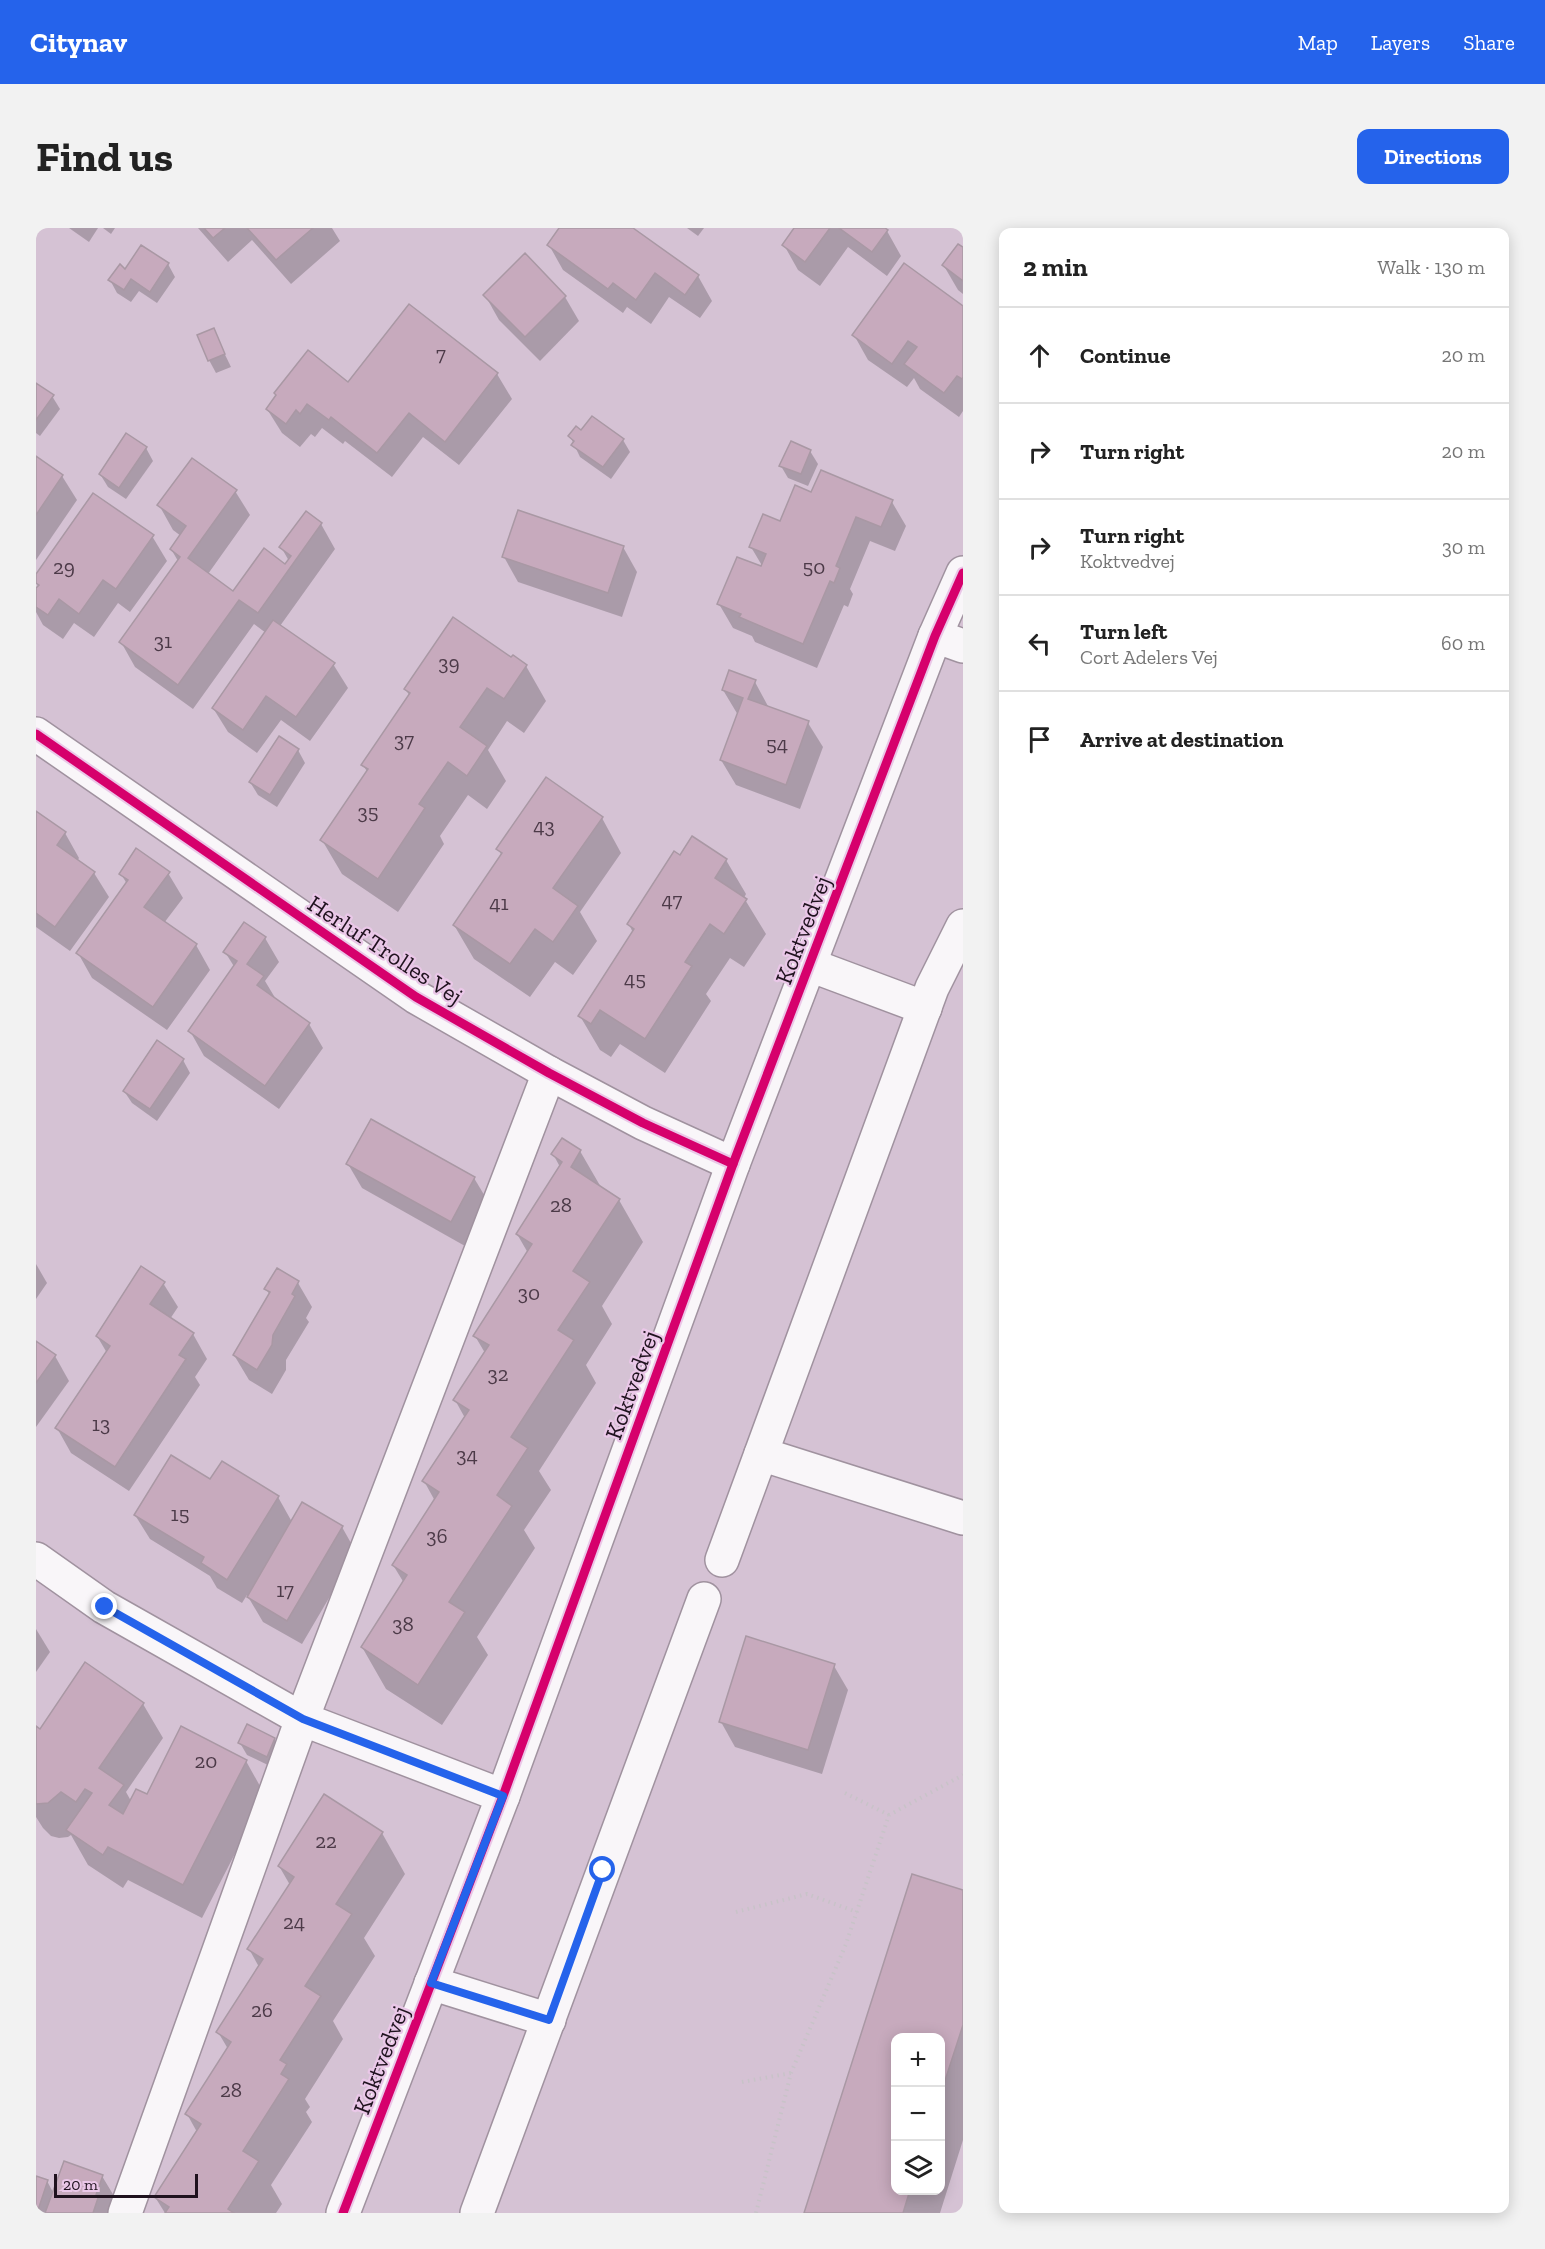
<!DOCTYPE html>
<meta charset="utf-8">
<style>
body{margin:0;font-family:"Zilla Slab",serif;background:#f2f2f2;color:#222}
.controls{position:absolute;right:18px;bottom:18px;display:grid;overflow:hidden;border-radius:12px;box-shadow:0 3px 15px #0003}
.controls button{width:54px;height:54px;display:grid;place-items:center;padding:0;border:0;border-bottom:2px solid #e0e0e0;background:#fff;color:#222;font:30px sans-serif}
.scale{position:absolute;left:18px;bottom:15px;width:144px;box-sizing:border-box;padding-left:6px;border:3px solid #1f121e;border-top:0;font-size:16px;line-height:21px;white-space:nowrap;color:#1f121e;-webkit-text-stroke:4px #eac7e8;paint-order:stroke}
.stop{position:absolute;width:18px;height:18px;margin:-14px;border:4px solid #2563eb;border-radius:50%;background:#fff}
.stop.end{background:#2563eb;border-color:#fff;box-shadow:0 2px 6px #0008}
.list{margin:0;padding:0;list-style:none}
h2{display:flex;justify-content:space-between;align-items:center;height:78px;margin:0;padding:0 24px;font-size:26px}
h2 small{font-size:20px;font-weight:400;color:#767676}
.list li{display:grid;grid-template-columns:39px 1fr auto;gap:18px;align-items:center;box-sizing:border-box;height:96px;padding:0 24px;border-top:2px solid #e0e0e0}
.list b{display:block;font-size:22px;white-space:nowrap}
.list p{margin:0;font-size:20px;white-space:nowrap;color:#767676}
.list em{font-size:20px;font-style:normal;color:#767676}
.icon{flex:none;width:33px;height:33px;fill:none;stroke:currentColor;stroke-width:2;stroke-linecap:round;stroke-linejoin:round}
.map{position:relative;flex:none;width:927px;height:1985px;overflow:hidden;border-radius:12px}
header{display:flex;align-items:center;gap:36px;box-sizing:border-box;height:84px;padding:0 30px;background:#2563eb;color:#fff}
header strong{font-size:28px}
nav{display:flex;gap:33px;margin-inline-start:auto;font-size:21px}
.intro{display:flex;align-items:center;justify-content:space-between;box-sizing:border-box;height:144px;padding:0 36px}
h1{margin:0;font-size:42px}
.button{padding:15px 27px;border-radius:12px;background:#2563eb;color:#fff;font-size:21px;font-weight:700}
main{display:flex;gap:36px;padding:0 36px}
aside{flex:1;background:#fff;border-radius:12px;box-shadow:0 3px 15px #0003}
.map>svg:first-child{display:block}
.shadow{fill:#0003;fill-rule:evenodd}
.building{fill:#c7aabd;stroke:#a998a4;stroke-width:1.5}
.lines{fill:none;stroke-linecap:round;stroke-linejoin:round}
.minor-casing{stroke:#a0929f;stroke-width:36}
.path{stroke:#c8c3c8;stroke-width:4;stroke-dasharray:1.5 4.5;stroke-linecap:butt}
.minor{stroke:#f9f6f9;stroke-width:33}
.cycleway-casing{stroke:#eac7e8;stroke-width:13}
.cycleway{stroke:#d6006c;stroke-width:9}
.route{stroke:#2563eb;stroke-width:8}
.labels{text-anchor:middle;stroke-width:4.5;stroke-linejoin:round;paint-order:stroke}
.number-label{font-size:21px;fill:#4c3a48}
.street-label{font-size:24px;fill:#1f121e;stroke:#eac7e8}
</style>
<header>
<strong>Citynav</strong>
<nav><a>Map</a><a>Layers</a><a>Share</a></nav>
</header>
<div class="intro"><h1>Find us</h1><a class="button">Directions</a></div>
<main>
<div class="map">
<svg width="927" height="1985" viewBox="0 0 927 1985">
<rect width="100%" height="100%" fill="#d5c2d4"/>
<g class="shadow">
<path d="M33,0h29l-9,14z"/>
<path d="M67,0h12l-4,6z"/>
<path d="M162,0h134l8,13 -49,43 -39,-44 -24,22z"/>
<path d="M525,0h69l68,48 14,25 -12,17 -31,-21 -18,27 -24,-17 -4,6 -60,-43 -14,-25z"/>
<path d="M651,0h17l-6,8z"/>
<path d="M760,0h86l5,3 14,25 -14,20 -39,-29 -28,39 -22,-16 -14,-25z"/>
<path d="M927,21v45l-5,-4 -14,-24z"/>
<path d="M132,36l7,13 -18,26 -18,-12 -8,11 -14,-9 -7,-13 15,-9z"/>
<path d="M449,67l80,2 14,24 -39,40 -41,-41z"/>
<path d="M373,78l88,68 15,25 -53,66 -36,-28 -31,40 -47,-36 -2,3 -21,-16 -7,9 -4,-3 -11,13 -18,-14 -15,-24 82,-25z"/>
<path d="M927,80v103l-4,6 -39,-28 -6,-11 -7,9 -39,-27 -14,-25z"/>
<path d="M177,102l18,37 -15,6 -7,-13z"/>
<path d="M0,157l16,11 8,13 -20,27 -4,-3z"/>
<path d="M546,204l41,8 7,12 -19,27 -31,-22 -10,-21z"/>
<path d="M110,220l7,13 -27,38 -18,-12 -8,-13z"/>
<path d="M774,223l8,13 -10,22 -20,-8 -7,-12z"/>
<path d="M0,230l26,18 15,24 -41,60z"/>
<path d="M199,263l15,24 -42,59 26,19 52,-27 3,-5 -8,-14 40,-23 14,25 -55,77 53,38 15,24 -38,53 -29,-21 -24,33 -29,-21 -15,-24 53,-75 -12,-9 -61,85 -58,-42 -14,-25 57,-81 -7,-12 10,-13 -8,-6 -14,-25z"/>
<path d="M856,274l14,24 -11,25 -25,-10 -20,48 3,5 -5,13 -4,-2 -27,63 -62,-26 -3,-6 -19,-8 -14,-24 45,-35 -13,-22 30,-24z"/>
<path d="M116,308l15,25 -37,51 -12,-9 -24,34 -20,-14 -11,16 -20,-14 -7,-13v-21l2,-3 -2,-12z"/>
<path d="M587,319l14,25 -15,45 -104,-35 -14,-25z"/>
<path d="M475,431l15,7 20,35 -22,32 -17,-12 -19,29 18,31 -19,28 -19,-14 -28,41 4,8 -46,68 -56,-38 -20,-34 46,-67 -5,-8 47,-69 -5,-7z"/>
<path d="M719,454l14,26 39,15 15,24 -23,62 -64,-24 -15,-25 17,-45 -15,-25z"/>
<path d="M262,522l7,13 -28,44 -19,-12 -8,-13z"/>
<path d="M0,584l29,21 14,25 -2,3 17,12 15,24 -39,54 -34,-24z"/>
<path d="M566,590l19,35 -41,59 17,29 -24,34 -18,-13 -25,35 -56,-38 -20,-34 48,-69 -4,-7z"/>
<path d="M645,629l45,3 20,34 -2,4 22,36 -22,33 -14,-9 -24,36 5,7 -46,72 -45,-29 -9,13 -11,-7 -20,-34 53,-83 -4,-9z"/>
<path d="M132,645l15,25 -19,25 32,22 14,25 -43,60 -75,-52 -14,-25 49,-69 -6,-10z"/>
<path d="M229,710l14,24 -14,19 12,20 32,23 14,24 -44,61 -75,-53 -14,-25 45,-63 -10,-16z"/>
<path d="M147,832l7,13 -33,48 -25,-18 -8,-12z"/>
<path d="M526,912l18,11 22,38 17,11 24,42 -41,64 10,18 -26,41 10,18 -57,88 12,19 -27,40 11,18 -58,89 11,18 -46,70 -56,-36 -24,-42 42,-64 -11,-18 42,-64 -11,-20 41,-63 -10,-18 30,-47 -10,-17 53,-83 -11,-19 43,-67 -7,-13z"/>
<path d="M312,936l126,14 15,25 -24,43 -103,-58z"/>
<path d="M0,1036l11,19 -11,16z"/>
<path d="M127,1055l15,24 -8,12 23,15 14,25 -12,18 5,8 -71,106 -58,-38 -14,-25 50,-75 -10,-17z"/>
<path d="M262,1055l14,24 -6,11 3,4 -23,38v10l-14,24 -23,-14 -15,-25 36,-60 -4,-6z"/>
<path d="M0,1115l19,13 14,25 -33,46z"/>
<path d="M175,1254l67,15 14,25 50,5 14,25 -54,92 -39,-22 -16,-27 -5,8 -25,-15 -7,-12 -60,-37 -15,-24z"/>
<path d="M0,1401l14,23 -14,20z"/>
<path d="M798,1438l14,24 -26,84 -87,-27 -14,-25z"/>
<path d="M107,1476l20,34 -37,54 5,9 115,-40 19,34 -63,123 -74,-38 -5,8 -35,-23 -17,-30 -3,2 -9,1 -8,-2 -8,-8 -7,-11v-89l4,3z"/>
<path d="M238,1511l8,12 -8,17 -27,-13 -7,-12z"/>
<path d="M346,1605l23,41 -41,64 11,18 -42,65 10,18 -38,60 5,8 -4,5 6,10 -41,63 11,19 -6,9h-111l-10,-16 42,-65 -10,-18 41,-65 -10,-17 41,-65 -10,-18 41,-64 -11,-19z"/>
<path d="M927,1664v248l-23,73h-135zM860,1810h44v152h-44z"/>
<path d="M66,1948l15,25 -5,12h-76v-35l11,3 7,13z"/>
</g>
<g class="building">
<path d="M168,0h21l-12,10z"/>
<path d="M211,0h66l-37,32z"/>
<path d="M523,0h74l66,47 -14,20 -30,-22 -19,27 -23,-17 -5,6 -61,-44z"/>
<path d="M758,0h36l-25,34 -23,-17z"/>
<path d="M803,0h46l3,2 -16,22z"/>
<path d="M922,16l5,3v34l-21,-16z"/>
<path d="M105,17l28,18 -19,29 -19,-13 -7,11 -16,-10 12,-16 5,5z"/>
<path d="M489,25l41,43 -41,41 -42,-42z"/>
<path d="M868,35l59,43v71l-1,2 -5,-3 -13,17 -40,-29 13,-17 -9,-6 -16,23 -40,-29z"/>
<path d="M373,76l89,69 -53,69 -36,-29 -32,40 -46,-36 -2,3 -22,-16 -7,10 -4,-4 -10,14 -20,-15 10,-14 -2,-2 34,-43 40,32z"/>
<path d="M178,100l11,26 -17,7 -11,-26z"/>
<path d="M0,155l18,12 -18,25z"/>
<path d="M556,188l32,23 -21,28 -32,-22 3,-4 -6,-5 8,-10 5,4z"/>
<path d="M90,205l21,14 -28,41 -20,-14z"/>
<path d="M755,213l20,9 -10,24 -22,-8z"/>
<path d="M0,228l27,19 -27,40z"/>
<path d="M156,230l45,32 -49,68 45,33 31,-43 21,16 6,-8 -12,-9 27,-36 16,12 -64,90 -19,-13 -61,85 -59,-43 61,-85 -10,-8 16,-23 -29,-21z"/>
<path d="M785,242l72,30 -12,27 -25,-10 -20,49 4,2 -6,15 -4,-2 -27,63 -64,-27 2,-3 -24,-10 20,-47 24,9 5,-12 -17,-7 14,-33 17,7 15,-36 16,7z"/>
<path d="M57,265l61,42 -38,54 -13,-9 -24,34 -20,-15 -11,16 -12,-8v-19l3,-3 -3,-2v-9z"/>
<path d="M482,282l106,36 -16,47 -106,-36z"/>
<path d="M417,389l58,40 2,-2 14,10 -23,34 -17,-11 -27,39 27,19 -20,30 -19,-14 -29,42 6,4 -47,71 -58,-39 48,-71 -7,-4 49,-72 -6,-4z"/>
<path d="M237,392l62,43 -39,54 -30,-21 -23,34 -31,-22z"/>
<path d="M693,442l27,10 -8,19 61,22 -23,64 -66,-25 23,-62 -21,-8z"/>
<path d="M243,508l20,13 -29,46 -21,-13z"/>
<path d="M510,549l57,40 -50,71 25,18 -25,36 -18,-13 -25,35 -57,-39 49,-72 -6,-4z"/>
<path d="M0,583l30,21 -9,13 38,27 -40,55 -19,-14z"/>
<path d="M656,608l35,23 -12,19 32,21 -23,35 -14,-10 -25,38 7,4 -47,73 -45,-29 -9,14 -13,-8 56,-87 -7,-5 47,-73 6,4z"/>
<path d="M100,620l34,24 -26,35 53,37 -44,63 -77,-54 52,-73 -9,-6z"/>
<path d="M208,694l22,15 -19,27 17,12 -7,9 53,38 -45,63 -77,-55 49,-70 -14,-9z"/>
<path d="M121,812l27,19 -34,50 -27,-18z"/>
<path d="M335,891l104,58 -24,45 -105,-58z"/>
<path d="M526,910l19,12 -10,17 49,32 -47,72 17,11 -32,48 16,10 -63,97 17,11 -31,47 15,11 -63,96 16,10 -47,73 -57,-38 46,-72 -15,-10 47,-73 -17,-11 47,-71 -16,-10 36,-55 -16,-9 59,-92 -16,-10 46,-72 -11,-8z"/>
<path d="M105,1038l24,16 -15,22 44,29 -15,22 7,4 -71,108 -60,-39 55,-82 -14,-10z"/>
<path d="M241,1040l22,13 -7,13 3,2 -22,39 -1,10 -15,25 -24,-15 37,-63 -6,-3z"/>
<path d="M0,1113l20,14 -20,28z"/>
<path d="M135,1227l39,24 12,-18 57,35 -52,84 -26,-17 3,-6 -70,-42z"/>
<path d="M266,1274l41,24 -56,95 -40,-24z"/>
<path d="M710,1408l89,28 -27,86 -89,-28z"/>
<path d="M49,1434l59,41 -45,65 25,17 -15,20 14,9 13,-25 11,5 34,-68 66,34 -64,125 -75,-38 -5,8 -37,-25 26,-37 -7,-4 -9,13 -15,-10 -13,11 -12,1v-78l4,3z"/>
<path d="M211,1496l28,14 -8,19 -29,-14z"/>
<path d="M288,1566l59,38 -47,72 16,10 -47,72 16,10 -41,64 7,4 -6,10 8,5 -46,72 16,10 -31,48 6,4h-69l4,-6 -15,-10 47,-73 -16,-10 46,-72 -15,-10 47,-73 -16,-10 47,-72 -16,-11z"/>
<path d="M876,1646l51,16v135l-23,71v-58h-44v152h14l-7,23h-99z"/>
<path d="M28,1933l39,14 -7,20h3l-6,18h-48z"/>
<path d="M0,1948l12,4 -11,33h-1z"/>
</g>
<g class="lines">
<g class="minor-casing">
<g id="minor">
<path d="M899,408l28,10"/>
<path d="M0,506l380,263 133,76 94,50 90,41"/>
<path d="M774,737l115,43"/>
<path d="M725,1226l202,64"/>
<path d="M0,1331l68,48 198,112 201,77"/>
<path d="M686,1332l210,-572 31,-62"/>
<path d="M395,1755l118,37"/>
<path d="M89,1985l177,-494 247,-646"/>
<path d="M307,1985l160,-417 230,-632 202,-528 28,-63"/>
<path d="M441,1985l227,-614"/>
</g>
</g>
<g class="path">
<path d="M809,1565l44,22"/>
<path d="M700,1684l71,-18 50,18"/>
<path d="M706,1854l49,-9"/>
<path d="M720,1985l35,-140 55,-129 43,-129 74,-40"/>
</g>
<use href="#minor" class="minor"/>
<g class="cycleway-casing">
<g id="cycleway">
<path d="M0,506l380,263 133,76 94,50 90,41"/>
<path d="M307,1985l160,-417 230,-632 202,-528 28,-63"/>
</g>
</g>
<use href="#cycleway" class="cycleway"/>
</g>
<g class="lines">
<path class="route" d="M69,1379l198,112 200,77 -72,187 118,37 54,-150"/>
</g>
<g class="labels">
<g class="number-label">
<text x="405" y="133">7</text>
<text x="28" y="346">29</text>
<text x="778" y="346">50</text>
<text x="127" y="420">31</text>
<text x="413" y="442">39</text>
<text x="368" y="519">37</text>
<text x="741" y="523">54</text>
<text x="332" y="591">35</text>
<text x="508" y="605">43</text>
<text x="636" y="679">47</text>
<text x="463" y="682">41</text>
<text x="599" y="758">45</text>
<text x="525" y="984">28</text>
<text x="493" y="1072">30</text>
<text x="462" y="1153">32</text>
<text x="65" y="1203">13</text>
<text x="431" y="1234">34</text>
<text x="144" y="1293">15</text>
<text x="401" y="1315">36</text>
<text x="249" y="1369">17</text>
<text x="367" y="1403">38</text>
<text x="170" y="1540">20</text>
<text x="290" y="1620">22</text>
<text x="258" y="1701">24</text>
<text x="226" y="1789">26</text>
<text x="195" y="1869">28</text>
</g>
<g class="street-label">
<text transform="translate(767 702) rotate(-69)" y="8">Koktvedvej</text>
<text transform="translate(349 722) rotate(33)" y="8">Herluf Trolles Vej</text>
<text transform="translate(596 1157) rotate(-70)" y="8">Koktvedvej</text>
<text transform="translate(345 1832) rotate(-69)" y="8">Koktvedvej</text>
</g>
</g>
</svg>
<div class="controls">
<button>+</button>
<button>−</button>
<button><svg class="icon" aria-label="layers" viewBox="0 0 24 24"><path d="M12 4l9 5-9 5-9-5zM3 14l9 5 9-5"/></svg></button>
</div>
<div class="scale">20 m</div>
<div class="stop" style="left:567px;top:1642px"></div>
<div class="stop end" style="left:69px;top:1379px"></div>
</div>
<aside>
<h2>2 min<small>Walk · 130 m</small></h2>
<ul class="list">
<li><svg class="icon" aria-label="ahead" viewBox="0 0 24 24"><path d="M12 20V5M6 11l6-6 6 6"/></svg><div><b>Continue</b></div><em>20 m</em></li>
<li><svg class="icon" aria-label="right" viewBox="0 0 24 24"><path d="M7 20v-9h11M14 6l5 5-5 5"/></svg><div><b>Turn right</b></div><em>20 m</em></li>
<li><svg class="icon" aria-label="right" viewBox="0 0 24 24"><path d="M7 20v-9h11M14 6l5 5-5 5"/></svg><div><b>Turn right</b><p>Koktvedvej</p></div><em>30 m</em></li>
<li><svg class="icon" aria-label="left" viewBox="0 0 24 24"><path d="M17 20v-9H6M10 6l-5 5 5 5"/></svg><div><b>Turn left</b><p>Cort Adelers Vej</p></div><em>60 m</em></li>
<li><svg class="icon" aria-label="arrive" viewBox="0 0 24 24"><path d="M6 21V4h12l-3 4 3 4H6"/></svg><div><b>Arrive at destination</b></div></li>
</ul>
</aside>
</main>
